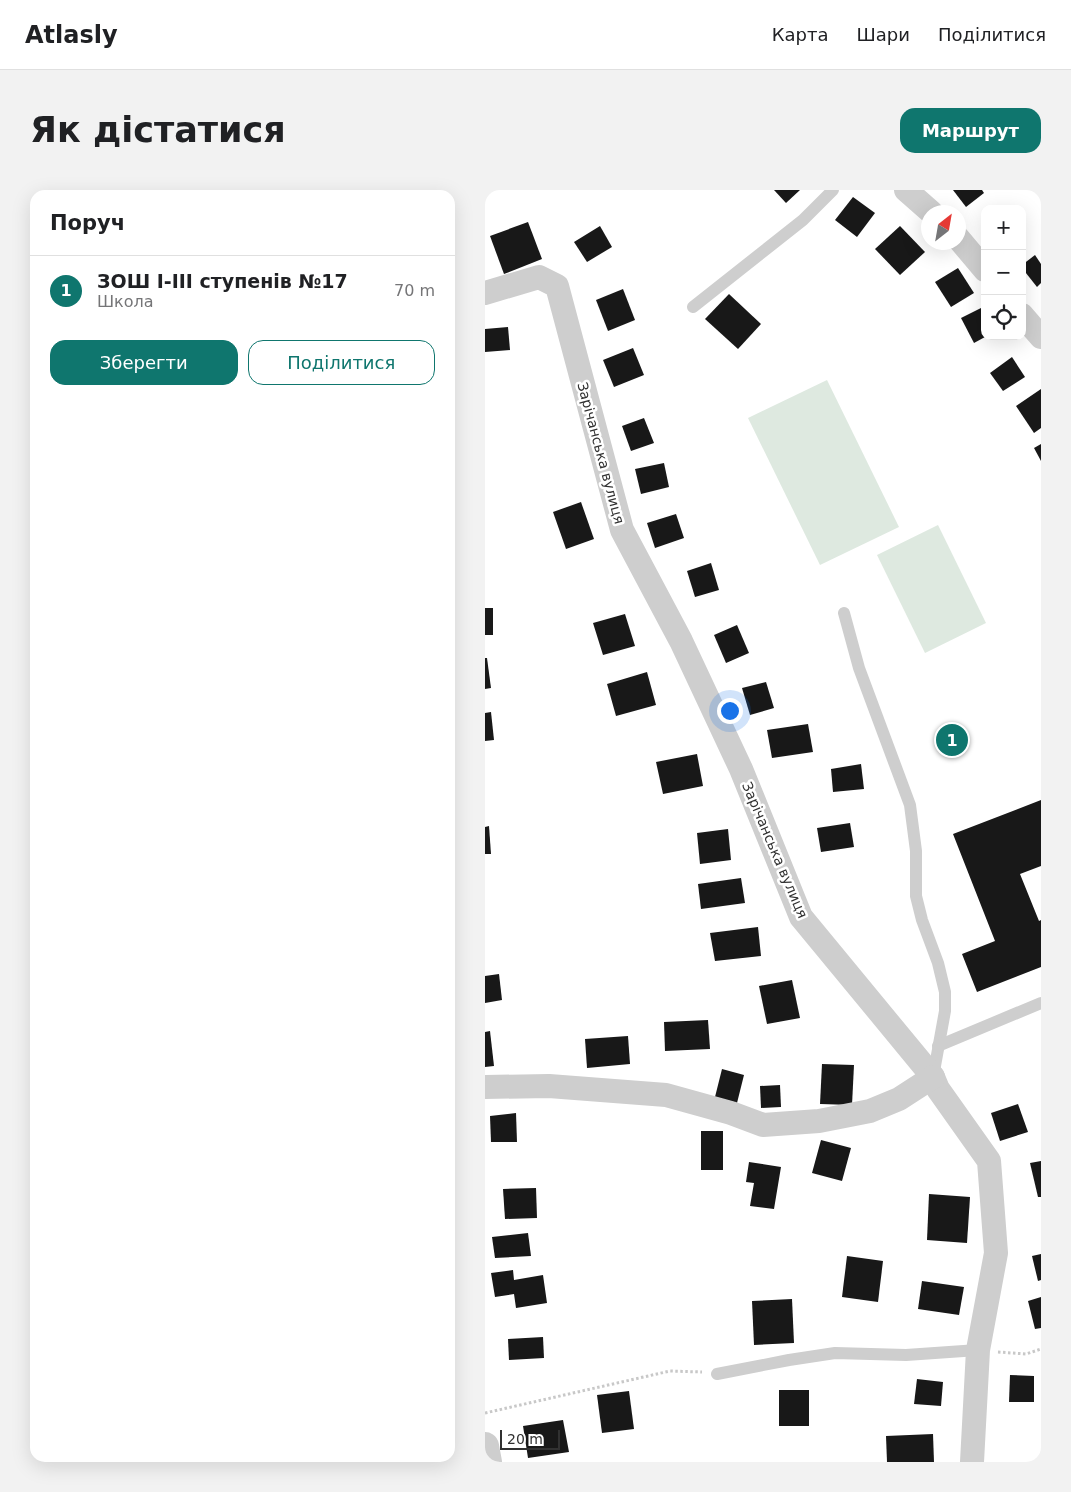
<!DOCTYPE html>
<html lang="uk">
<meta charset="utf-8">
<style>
body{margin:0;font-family:"DejaVu Sans",sans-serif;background:#f2f2f2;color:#202124}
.controls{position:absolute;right:15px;top:15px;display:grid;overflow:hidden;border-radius:10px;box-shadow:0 5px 20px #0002}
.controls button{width:45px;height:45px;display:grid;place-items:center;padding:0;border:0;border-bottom:1px solid #e0e0e0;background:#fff;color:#202124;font:25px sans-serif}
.compass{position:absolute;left:436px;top:15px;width:45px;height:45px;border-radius:50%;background:#fff;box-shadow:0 5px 20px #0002;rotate:31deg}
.scale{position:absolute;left:15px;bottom:12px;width:60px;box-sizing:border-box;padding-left:5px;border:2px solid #313131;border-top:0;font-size:14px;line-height:18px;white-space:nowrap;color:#313131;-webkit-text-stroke:4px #fff;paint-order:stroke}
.you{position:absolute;left:244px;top:520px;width:18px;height:18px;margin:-12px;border:4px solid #fff;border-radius:50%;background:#1a73e8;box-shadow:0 0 0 8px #1a73e833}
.badge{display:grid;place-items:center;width:32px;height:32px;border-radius:50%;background:#0f766e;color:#fff;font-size:16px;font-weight:700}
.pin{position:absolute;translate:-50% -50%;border:2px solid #fff;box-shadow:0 1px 5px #0006}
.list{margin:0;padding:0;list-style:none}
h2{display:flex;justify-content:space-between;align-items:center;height:65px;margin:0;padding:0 20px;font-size:21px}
h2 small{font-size:16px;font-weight:400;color:#757577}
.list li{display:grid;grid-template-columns:32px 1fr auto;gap:15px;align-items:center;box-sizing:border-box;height:70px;padding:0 20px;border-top:1px solid #e0e0e0}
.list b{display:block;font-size:19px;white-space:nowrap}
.list p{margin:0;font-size:16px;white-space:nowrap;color:#757577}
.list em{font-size:16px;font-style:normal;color:#757577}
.actions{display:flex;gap:10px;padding:15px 20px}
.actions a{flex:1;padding:11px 0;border:1px solid #0f766e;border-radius:15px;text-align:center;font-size:18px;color:#0f766e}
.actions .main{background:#0f766e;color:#fff}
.icon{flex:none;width:28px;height:28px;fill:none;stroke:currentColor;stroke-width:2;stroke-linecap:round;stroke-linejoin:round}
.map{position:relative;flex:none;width:556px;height:1272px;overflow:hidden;border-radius:15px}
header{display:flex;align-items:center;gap:30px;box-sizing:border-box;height:70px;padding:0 25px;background:#fff;border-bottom:1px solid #e0e0e0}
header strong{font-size:24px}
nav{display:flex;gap:28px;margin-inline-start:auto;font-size:18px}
.intro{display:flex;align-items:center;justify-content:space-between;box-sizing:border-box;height:120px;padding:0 30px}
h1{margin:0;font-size:35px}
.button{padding:12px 22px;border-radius:15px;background:#0f766e;color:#fff;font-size:18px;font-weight:700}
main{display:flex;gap:30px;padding:0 30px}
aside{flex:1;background:#fff;border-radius:15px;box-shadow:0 5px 20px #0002}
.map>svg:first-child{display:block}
.green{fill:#dee9e0}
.building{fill:#181818}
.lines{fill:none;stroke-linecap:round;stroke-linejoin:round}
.path{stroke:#c8c8c8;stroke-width:3;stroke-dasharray:2.5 2.5;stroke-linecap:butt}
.service{stroke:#cecece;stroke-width:12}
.minor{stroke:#cecece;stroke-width:24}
.tertiary{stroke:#cecece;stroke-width:28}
.labels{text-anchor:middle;stroke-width:5;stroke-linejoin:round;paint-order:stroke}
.street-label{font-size:14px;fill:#313131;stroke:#fff}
</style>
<header>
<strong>Atlasly</strong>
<nav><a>Карта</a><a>Шари</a><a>Поділитися</a></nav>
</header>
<div class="intro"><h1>Як дістатися</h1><a class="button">Маршрут</a></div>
<main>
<aside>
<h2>Поруч<small></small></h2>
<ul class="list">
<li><span class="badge">1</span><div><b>ЗОШ І-ІІІ ступенів №17</b><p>Школа</p></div><em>70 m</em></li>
</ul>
<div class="actions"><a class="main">Зберегти</a><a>Поділитися</a></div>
</aside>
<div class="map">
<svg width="556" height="1272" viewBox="0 0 556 1272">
<rect width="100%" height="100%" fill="#fff"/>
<g class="green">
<path d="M342,190l72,147 -79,38 -72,-147z"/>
<path d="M453,335l48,98 -61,30 -48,-98z"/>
</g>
<g class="building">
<path d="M289,0h26l-14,13z"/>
<path d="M468,0h29l2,3 -18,14z"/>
<path d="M368,7l22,16 -18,24 -22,-17z"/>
<path d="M43,32l14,37 -38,15 -14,-38z"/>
<path d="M115,36l12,21 -25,15 -13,-20z"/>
<path d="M415,36l25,26 -25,23 -25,-26z"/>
<path d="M550,65l6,9v19l-4,4 -15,-19v-3z"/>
<path d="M473,78l16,25 -23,14 -16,-25z"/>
<path d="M138,99l12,31 -27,11 -12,-31z"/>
<path d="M244,104l32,30 -23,25 -33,-30z"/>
<path d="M498,117l2,4v26l-11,6 -13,-25z"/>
<path d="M23,137l2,23 -25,2v-23z"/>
<path d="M148,158l11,27 -30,12 -11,-27z"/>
<path d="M527,167l13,20 -22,14 -13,-18z"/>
<path d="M556,199v39l-7,5 -18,-27z"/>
<path d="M159,228l10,25 -23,8 -9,-25z"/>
<path d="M556,254v17l-7,-13z"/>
<path d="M179,273l5,24 -28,7 -6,-25z"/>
<path d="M96,312l13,37 -28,10 -13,-37z"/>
<path d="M191,324l8,24 -29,10 -8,-25z"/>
<path d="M226,373l8,27 -24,7 -8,-26z"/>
<rect x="0" y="418" width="8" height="27"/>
<path d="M140,424l10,32 -32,9 -10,-32z"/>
<path d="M252,435l12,28 -23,10 -12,-28z"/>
<path d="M0,468h2l4,30 -6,1z"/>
<path d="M162,482l9,33 -40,11 -9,-32z"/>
<path d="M281,492l8,26 -24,7 -8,-27z"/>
<path d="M6,522l3,28 -9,1v-28z"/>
<path d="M323,534l5,28 -41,6 -5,-28z"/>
<path d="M212,564l6,32 -40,8 -7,-32z"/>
<path d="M376,574l3,25 -31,3 -2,-23z"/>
<path d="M556,610v66l-21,8 19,47 2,-1v47l-64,25 -15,-38 33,-13 -42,-107z"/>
<path d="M365,633l4,24 -33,5 -4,-24z"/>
<path d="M4,636l2,28h-6v-27z"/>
<path d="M243,639l3,31 -31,4 -3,-31z"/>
<path d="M256,688l4,25 -44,6 -3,-25z"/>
<path d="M273,737l3,29 -46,5 -5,-28z"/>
<path d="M14,784l3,26 -17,3v-27z"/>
<path d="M307,790l8,38 -33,6 -8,-38z"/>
<path d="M223,830l2,29 -45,2 -1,-29z"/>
<path d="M5,841l4,35 -9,1v-35z"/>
<path d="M143,846l2,28 -43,4 -2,-29z"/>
<path d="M337,874l32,1 -2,40 -32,-1z"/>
<path d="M237,879l22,6 -7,28 -22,-6z"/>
<path d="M295,895l1,22 -20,1 -1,-22z"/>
<path d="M533,914l10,28 -28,9 -9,-28z"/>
<path d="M31,923l1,29h-26l-1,-26z"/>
<rect x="216" y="941" width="22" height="39"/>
<path d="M336,950l30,8 -9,33 -30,-8z"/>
<path d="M556,971v36h-3l-8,-34z"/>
<path d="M264,972l32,5 -7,42 -24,-3 4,-23 -8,-1z"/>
<path d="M51,998l1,30 -32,1 -2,-30z"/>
<path d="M444,1004l41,3 -3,46 -40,-3z"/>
<path d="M43,1043l3,23 -36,2 -3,-21z"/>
<path d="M556,1064v26l-3,1 -6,-25z"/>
<path d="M362,1066l36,5 -5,41 -36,-5z"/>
<path d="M28,1080l1,10 29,-5 4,28 -31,5 -2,-14 -19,3 -4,-24z"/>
<path d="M437,1091l42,6 -5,28 -41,-6z"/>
<path d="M556,1107v31l-6,1 -7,-28z"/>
<path d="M307,1109l2,44 -40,2 -2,-44z"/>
<path d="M58,1147l1,21 -35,2 -1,-21z"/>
<path d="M525,1185l24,1v26h-25z"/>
<path d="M432,1189l26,3 -2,24 -27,-2z"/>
<rect x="294" y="1200" width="30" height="36"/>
<path d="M144,1201l5,38 -32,4 -5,-38z"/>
<path d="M78,1230l6,32 -41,6 -5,-32z"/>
<path d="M448,1244l1,28h-47l-1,-26z"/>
</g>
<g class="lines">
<g class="path">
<path d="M513,1162l28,2 15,-5"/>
<path d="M0,1223l185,-42 32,1"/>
</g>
<g class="service">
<path d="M208,117l110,-87 30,-30"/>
<path d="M359,423l15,55 51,137 6,46v45l6,24 16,43 7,29v19l-12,66"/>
<path d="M453,856l103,-43"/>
<path d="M232,1184l72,-14 46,-7 71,2 72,-5"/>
</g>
<g class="minor">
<path d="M421,0l25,22"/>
<path d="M473,48l27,32"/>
<path d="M0,103l54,-16 18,9 65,244 59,111 60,128 60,148 132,160 5,12 51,72 7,92 -18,97 -6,112"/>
<path d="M537,125l19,22"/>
<path d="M0,897l64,-1 117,9 65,18 32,12 56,-4 51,-10 29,-12 34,-22"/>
</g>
<path class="tertiary" d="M0,1256l3,16"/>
</g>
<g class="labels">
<g class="street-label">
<text transform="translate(116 263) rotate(75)" y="5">Зарічанська вулиця</text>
<text transform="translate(290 660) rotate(67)" y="5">Зарічанська вулиця</text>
</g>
</g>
</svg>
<div class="controls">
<button>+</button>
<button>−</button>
<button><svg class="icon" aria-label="locate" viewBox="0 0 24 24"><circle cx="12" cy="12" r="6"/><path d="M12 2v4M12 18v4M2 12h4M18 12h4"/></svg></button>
</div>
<svg class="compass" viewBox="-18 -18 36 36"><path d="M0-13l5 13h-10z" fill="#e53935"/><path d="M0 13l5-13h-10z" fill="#757577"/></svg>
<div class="scale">20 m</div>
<div class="you"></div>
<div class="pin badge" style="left:467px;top:550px">1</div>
</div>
</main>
